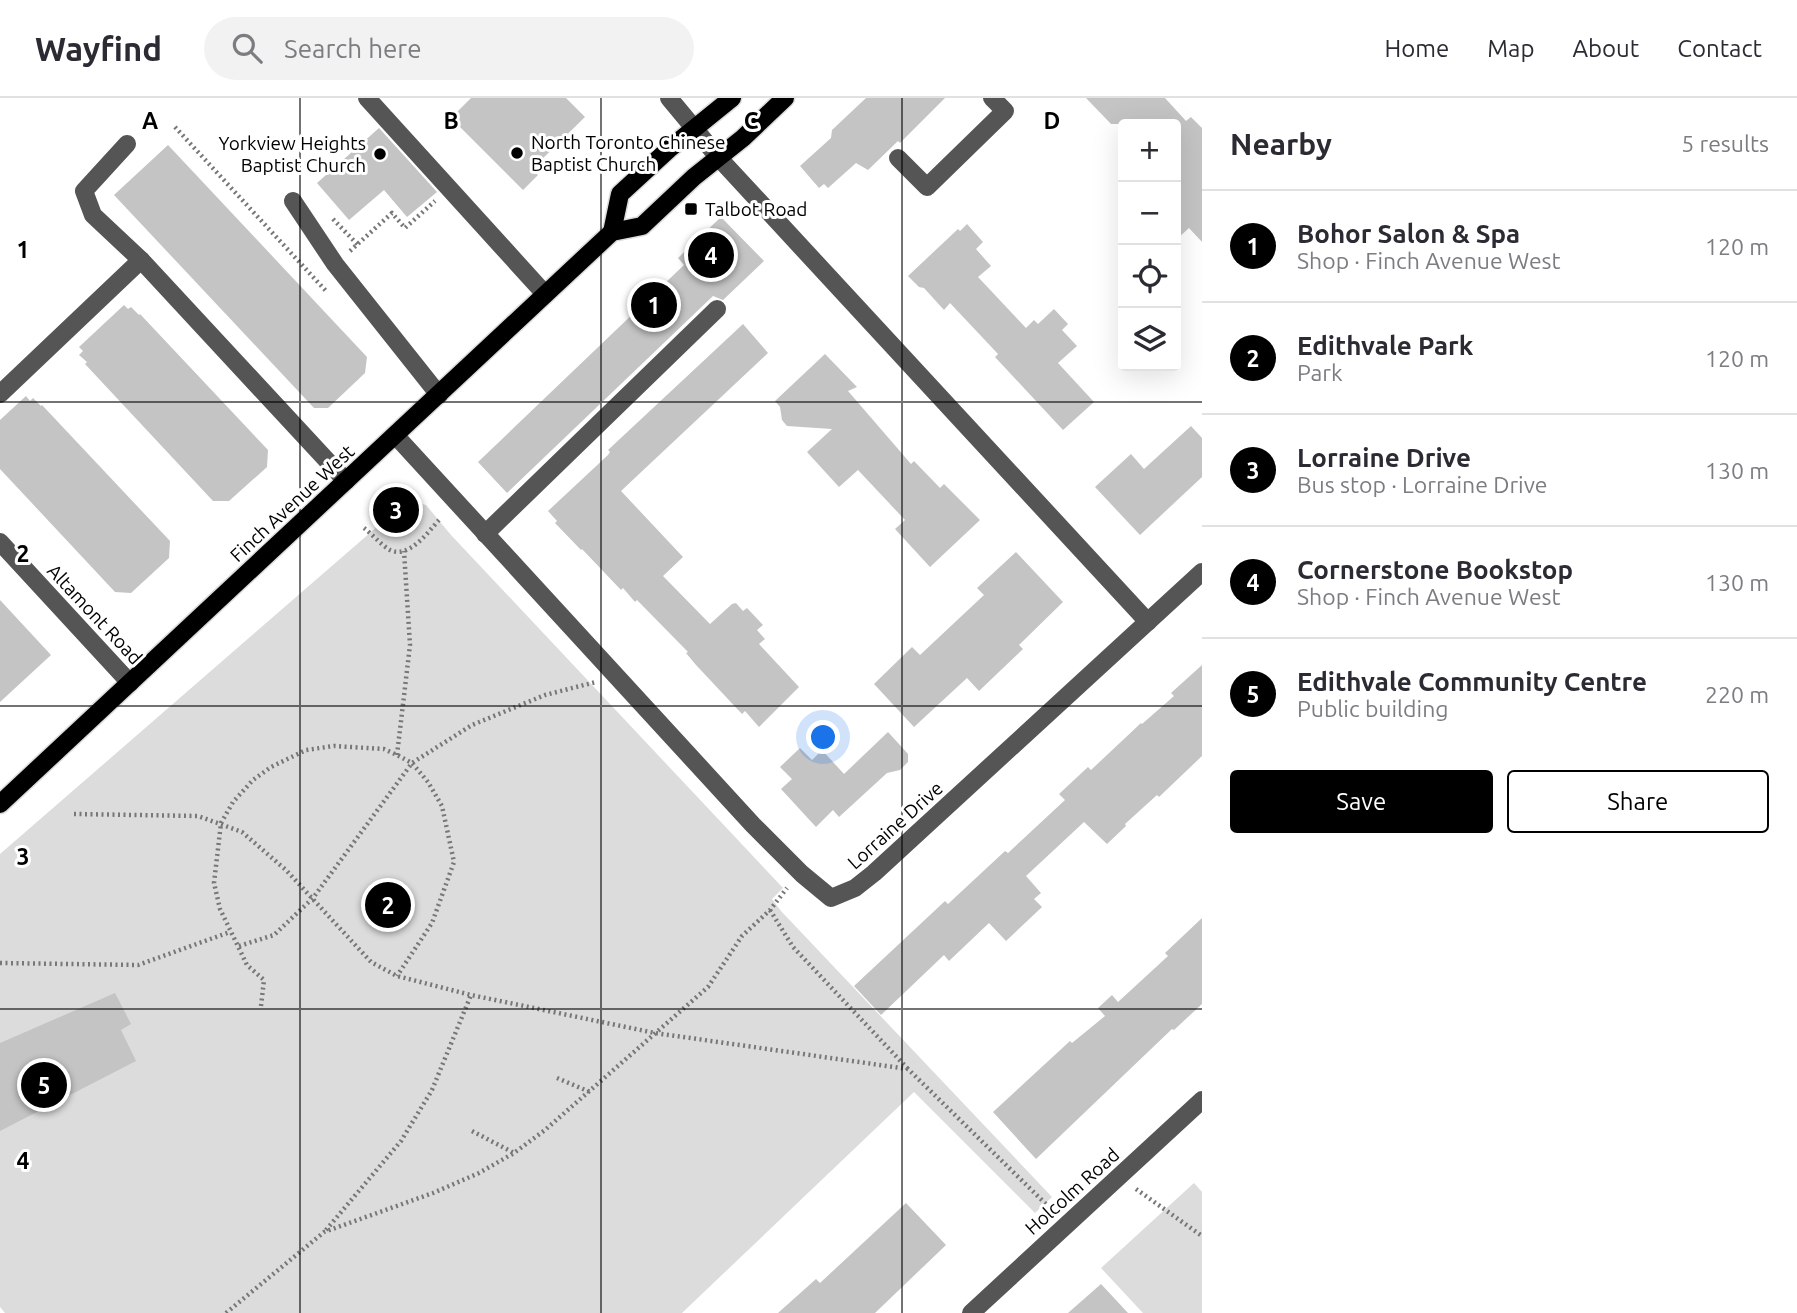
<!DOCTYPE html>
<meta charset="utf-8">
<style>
body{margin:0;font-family:Ubuntu,sans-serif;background:#f2f2f3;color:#2b2b33}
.controls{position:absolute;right:21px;top:21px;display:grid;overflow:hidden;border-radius:7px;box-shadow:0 7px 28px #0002}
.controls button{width:63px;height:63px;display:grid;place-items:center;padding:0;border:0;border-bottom:2px solid #e1e1e2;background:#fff;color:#2b2b33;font:35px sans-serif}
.you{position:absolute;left:824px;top:640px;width:24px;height:24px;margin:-18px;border:5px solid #fff;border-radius:50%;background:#1a73e8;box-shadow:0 0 0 10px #1a73e833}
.badge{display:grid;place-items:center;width:46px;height:46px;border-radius:50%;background:#000;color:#fff;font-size:23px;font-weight:700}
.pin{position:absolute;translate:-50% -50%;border:4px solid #fff;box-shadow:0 2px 7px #0006}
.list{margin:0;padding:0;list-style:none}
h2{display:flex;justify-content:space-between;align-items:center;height:91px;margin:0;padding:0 28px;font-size:30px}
h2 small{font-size:23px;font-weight:400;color:#7c7c81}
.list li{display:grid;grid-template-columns:46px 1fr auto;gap:21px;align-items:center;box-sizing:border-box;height:112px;padding:0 28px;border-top:2px solid #e1e1e2}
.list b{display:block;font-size:26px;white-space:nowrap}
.list p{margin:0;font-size:23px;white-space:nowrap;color:#7c7c81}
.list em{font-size:23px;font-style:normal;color:#7c7c81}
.actions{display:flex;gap:14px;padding:21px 28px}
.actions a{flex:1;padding:16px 0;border:2px solid #000;border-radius:7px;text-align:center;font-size:24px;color:#000}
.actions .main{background:#000;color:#fff}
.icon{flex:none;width:38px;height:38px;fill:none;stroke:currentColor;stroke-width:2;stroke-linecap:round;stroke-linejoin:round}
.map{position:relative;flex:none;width:1202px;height:1215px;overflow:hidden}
header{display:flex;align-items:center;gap:42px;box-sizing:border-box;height:98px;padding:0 35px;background:#fff;border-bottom:2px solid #e1e1e2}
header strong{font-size:33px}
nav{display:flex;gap:38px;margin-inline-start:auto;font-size:24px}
.search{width:490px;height:63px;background:#f2f2f3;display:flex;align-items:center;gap:18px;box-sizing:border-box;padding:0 24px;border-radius:38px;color:#7c7c81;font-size:26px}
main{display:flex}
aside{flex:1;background:#fff}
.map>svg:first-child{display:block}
.green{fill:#dcdcdc}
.building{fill:#c4c4c4}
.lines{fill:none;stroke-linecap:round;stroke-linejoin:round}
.major-casing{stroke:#dbdbdb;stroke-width:21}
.path{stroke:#777;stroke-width:4.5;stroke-dasharray:2 3.5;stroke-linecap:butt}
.minor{stroke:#555;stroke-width:18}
.major{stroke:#000;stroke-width:18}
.grid{fill:none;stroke:#000;stroke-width:2;stroke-opacity:0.55}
.poi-dot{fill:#000;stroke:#fff;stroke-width:2.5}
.labels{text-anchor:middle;stroke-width:6;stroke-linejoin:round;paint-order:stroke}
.poi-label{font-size:19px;fill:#000;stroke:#fff;text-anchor:start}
.street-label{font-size:19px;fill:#000;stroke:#fff}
.grid-label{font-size:23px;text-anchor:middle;font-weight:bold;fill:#000;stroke:#fff;stroke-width:6;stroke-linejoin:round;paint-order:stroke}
</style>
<header>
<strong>Wayfind</strong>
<div class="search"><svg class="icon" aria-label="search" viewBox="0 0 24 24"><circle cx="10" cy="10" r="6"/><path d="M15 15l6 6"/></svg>Search here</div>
<nav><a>Home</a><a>Map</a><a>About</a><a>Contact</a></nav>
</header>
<main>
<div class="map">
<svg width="1202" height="1215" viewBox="0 0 1202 1215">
<rect width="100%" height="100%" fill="#fff"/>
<g class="green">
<path d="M413,403l13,4 25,30 332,353 -11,11 9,12 271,286 -17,16 -121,-121 -232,221h-677l-5,-6v-453l401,-348z"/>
<path d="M1194,1085l8,9v121h-59l-42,-45z"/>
</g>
<g class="building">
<path d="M471,0h95l19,19 -53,52 6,6 -15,15 -72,-72z"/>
<path d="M866,0h79l-45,45 -2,-2 -30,29 -12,-7 -28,25 -4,-4 -5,4 -19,-22 31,-28 1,-8z"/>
<path d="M1086,0h79l21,23 5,-4 11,11v114l-13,-14 -13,12v-116h-65z"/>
<path d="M379,30l58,64 -30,25 -23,-27 -35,30 -32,-37z"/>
<path d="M168,47l199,212 -2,16 -37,35h-14l-200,-213z"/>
<path d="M721,119l43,44 -41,39 -10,-4 -206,197 -29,-31 206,-197 -6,-7z"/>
<path d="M967,126l16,18 -7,7 15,17 -13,11 48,51 8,-8 4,4 16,-15 14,15 -6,6 15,16 -19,17 36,39 -31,28 -68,-73 3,-3 -48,-51 -6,7 -20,-22 -5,-1 -11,-11 50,-47 2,2z"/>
<path d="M124,207l4,4 3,-2 8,8 1,-1 128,136 -1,17 -38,34h-16l-128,-137 2,-2 -8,-7 4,-4 -4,-4z"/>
<path d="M743,226l25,29 -147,138 62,66 -20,19 47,48 22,-20 4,-1 7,8 4,-3 16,17 -6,5 8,9 -6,5 40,43 -40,40 -14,-16 -3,3 -46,-49 -10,-12 2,-1 -51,-52 -2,2 -12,-14 -2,2 -39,-41 -1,1 -26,-27 2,-2 -9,-10 60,-56 2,-3 -2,-2z"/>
<path d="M825,256l32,33 -9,4 63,73 3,-3 26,27 4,-4 36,36 -50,47 -35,-38 10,-9 -47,-50 -19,17 -32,-35 25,-23 -45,-3 -5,-6 -2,-13 -5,-6z"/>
<path d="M26,298l4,5 3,-3 8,8 1,-1 128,136 -1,17 -38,35 -16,-1 -115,-123v-49z"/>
<path d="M1191,328l11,12v39l-62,58 -45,-48 36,-33 13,15z"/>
<path d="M1016,454l47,50 -44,43 4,4 -44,42 -12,-13 -53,49 -40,-43 38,-37 8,8 64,-60 -7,-7z"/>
<path d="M0,502l51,55 -51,47z"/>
<path d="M1202,567v91l-43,41 -2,-2 -32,29 1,2 -19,18 -23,-22 -58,54 15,17 -7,6 8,8 -36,34 -17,-18 -40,38 -5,-6 -63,60 -27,-29 91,-85 3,3 57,-53 3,2 57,-53 -6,-6 29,-27 3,3 50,-47 1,1 32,-28 -3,-3z"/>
<path d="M888,634l20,22v8l-8,8 -13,3 -48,44 -6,-7 -17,17 -35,-38 11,-10 -12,-12 20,-19 12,12 10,-10 22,24z"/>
<path d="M1202,820v86l-28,26 -2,-1 -136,130 -43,-47 77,-71 2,2 33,-27 -7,-8 14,-13 6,7 50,-46 -3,-3z"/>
<path d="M115,895l16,31 -10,6 15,31 -136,70v-88z"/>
<path d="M906,1105l40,42 -71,68h-97l38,-34 4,4z"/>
<path d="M1101,1186l27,29h-60z"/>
</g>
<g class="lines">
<g class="major-casing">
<g id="major">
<path d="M612,134l8,-38 49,-45 63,-51"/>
<path d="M0,706l612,-572 30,-6 52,-49 49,-39 42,-40"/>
</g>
</g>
<g class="path">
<path d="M175,29l151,164"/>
<path d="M333,121l25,26"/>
<path d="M350,153l42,-38 13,15 30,-27"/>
<path d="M364,430c8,6 17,17 26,22 19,9 38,-18 49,-30"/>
<path d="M397,657l13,-110 -6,-94"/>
<path d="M74,716l124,2 44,16 44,38 85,92 26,14 74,19 184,38 253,36 144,141"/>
<path d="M770,812l23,37 115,122"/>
<path d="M239,848l35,-11 39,-37 99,-135 60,-38 73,-30 51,-13"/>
<path d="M0,865l138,2 92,-33"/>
<path d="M261,908l3,-26 -17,-15 -27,-56 -6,-26 7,-60 12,-21 20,-22 18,-13 35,-17 28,-4 50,3 13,6 15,8 16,19 14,24 12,56 -22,61 -35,53"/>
<path d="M557,980l33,14"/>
<path d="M472,1033l42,22"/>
<path d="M1136,1091l66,47"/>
<path d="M326,1132l75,-89 31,-51 39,-95"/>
<path d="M226,1215l98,-81 109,-39 46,-20 35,-20 31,-23 163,-143 34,-51 28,-26 17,-22"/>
</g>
<g class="minor">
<path d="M367,0l178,196"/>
<path d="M669,0l49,59 430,465"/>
<path d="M127,46l-43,47 9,24 48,45 205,221"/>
<path d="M898,60l29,29 78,-76 -13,-13"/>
<path d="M293,103l42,63 104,131"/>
<path d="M0,296l141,-134"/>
<path d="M395,337l358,390 49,49 29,24 24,-10 19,-15 328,-301"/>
<path d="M485,436l232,-225"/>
<path d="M0,444l130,141"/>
<path d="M971,1215l231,-213"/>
</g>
<use href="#major" class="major"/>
</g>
<path class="grid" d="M300,0v1215M601,0v1215M902,0v1215M0,304h1202M0,608h1202M0,911h1202"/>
<g class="poi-dot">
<circle cx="517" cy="55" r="7"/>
<circle cx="380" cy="56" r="7"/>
<rect x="684" y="104" width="14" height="14" rx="3.5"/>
</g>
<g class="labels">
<g class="poi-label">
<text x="531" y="51">North Toronto Chinese<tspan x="531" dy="22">Baptist Church</tspan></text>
<text x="366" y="52" text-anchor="end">Yorkview Heights<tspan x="366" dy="22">Baptist Church</tspan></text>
<text x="705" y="118">Talbot Road</text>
</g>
<g class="street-label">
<text transform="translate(292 405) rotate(-43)" y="7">Finch Avenue West</text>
<text transform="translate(95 516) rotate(47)" y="7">Altamont Road</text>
<text transform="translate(895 727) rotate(-42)" y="7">Lorraine Drive</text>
<text transform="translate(1072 1093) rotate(-42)" y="7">Holcolm Road</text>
</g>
</g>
<g class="grid-label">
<text x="150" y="31">A</text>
<text x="451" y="31">B</text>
<text x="751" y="31">C</text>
<text x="1052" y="31">D</text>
<text x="23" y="160">1</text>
<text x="23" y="464">2</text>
<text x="23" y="767">3</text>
<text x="23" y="1071">4</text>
</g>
</svg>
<div class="controls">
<button>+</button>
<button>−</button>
<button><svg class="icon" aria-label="locate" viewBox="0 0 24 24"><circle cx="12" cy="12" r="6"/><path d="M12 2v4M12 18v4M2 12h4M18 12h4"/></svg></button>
<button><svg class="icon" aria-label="layers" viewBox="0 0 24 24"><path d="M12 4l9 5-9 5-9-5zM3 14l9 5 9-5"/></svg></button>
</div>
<div class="you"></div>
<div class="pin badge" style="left:654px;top:207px">1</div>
<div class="pin badge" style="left:388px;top:807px">2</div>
<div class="pin badge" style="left:396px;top:412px">3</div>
<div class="pin badge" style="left:711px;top:157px">4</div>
<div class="pin badge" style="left:44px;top:987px">5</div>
</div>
<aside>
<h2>Nearby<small>5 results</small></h2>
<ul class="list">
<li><span class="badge">1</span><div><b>Bohor Salon &amp; Spa</b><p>Shop · Finch Avenue West</p></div><em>120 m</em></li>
<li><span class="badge">2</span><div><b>Edithvale Park</b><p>Park</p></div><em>120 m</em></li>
<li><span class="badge">3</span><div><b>Lorraine Drive</b><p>Bus stop · Lorraine Drive</p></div><em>130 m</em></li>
<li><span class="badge">4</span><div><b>Cornerstone Bookstop</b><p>Shop · Finch Avenue West</p></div><em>130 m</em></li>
<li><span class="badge">5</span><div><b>Edithvale Community Centre</b><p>Public building</p></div><em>220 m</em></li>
</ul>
<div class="actions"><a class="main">Save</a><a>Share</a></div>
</aside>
</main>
